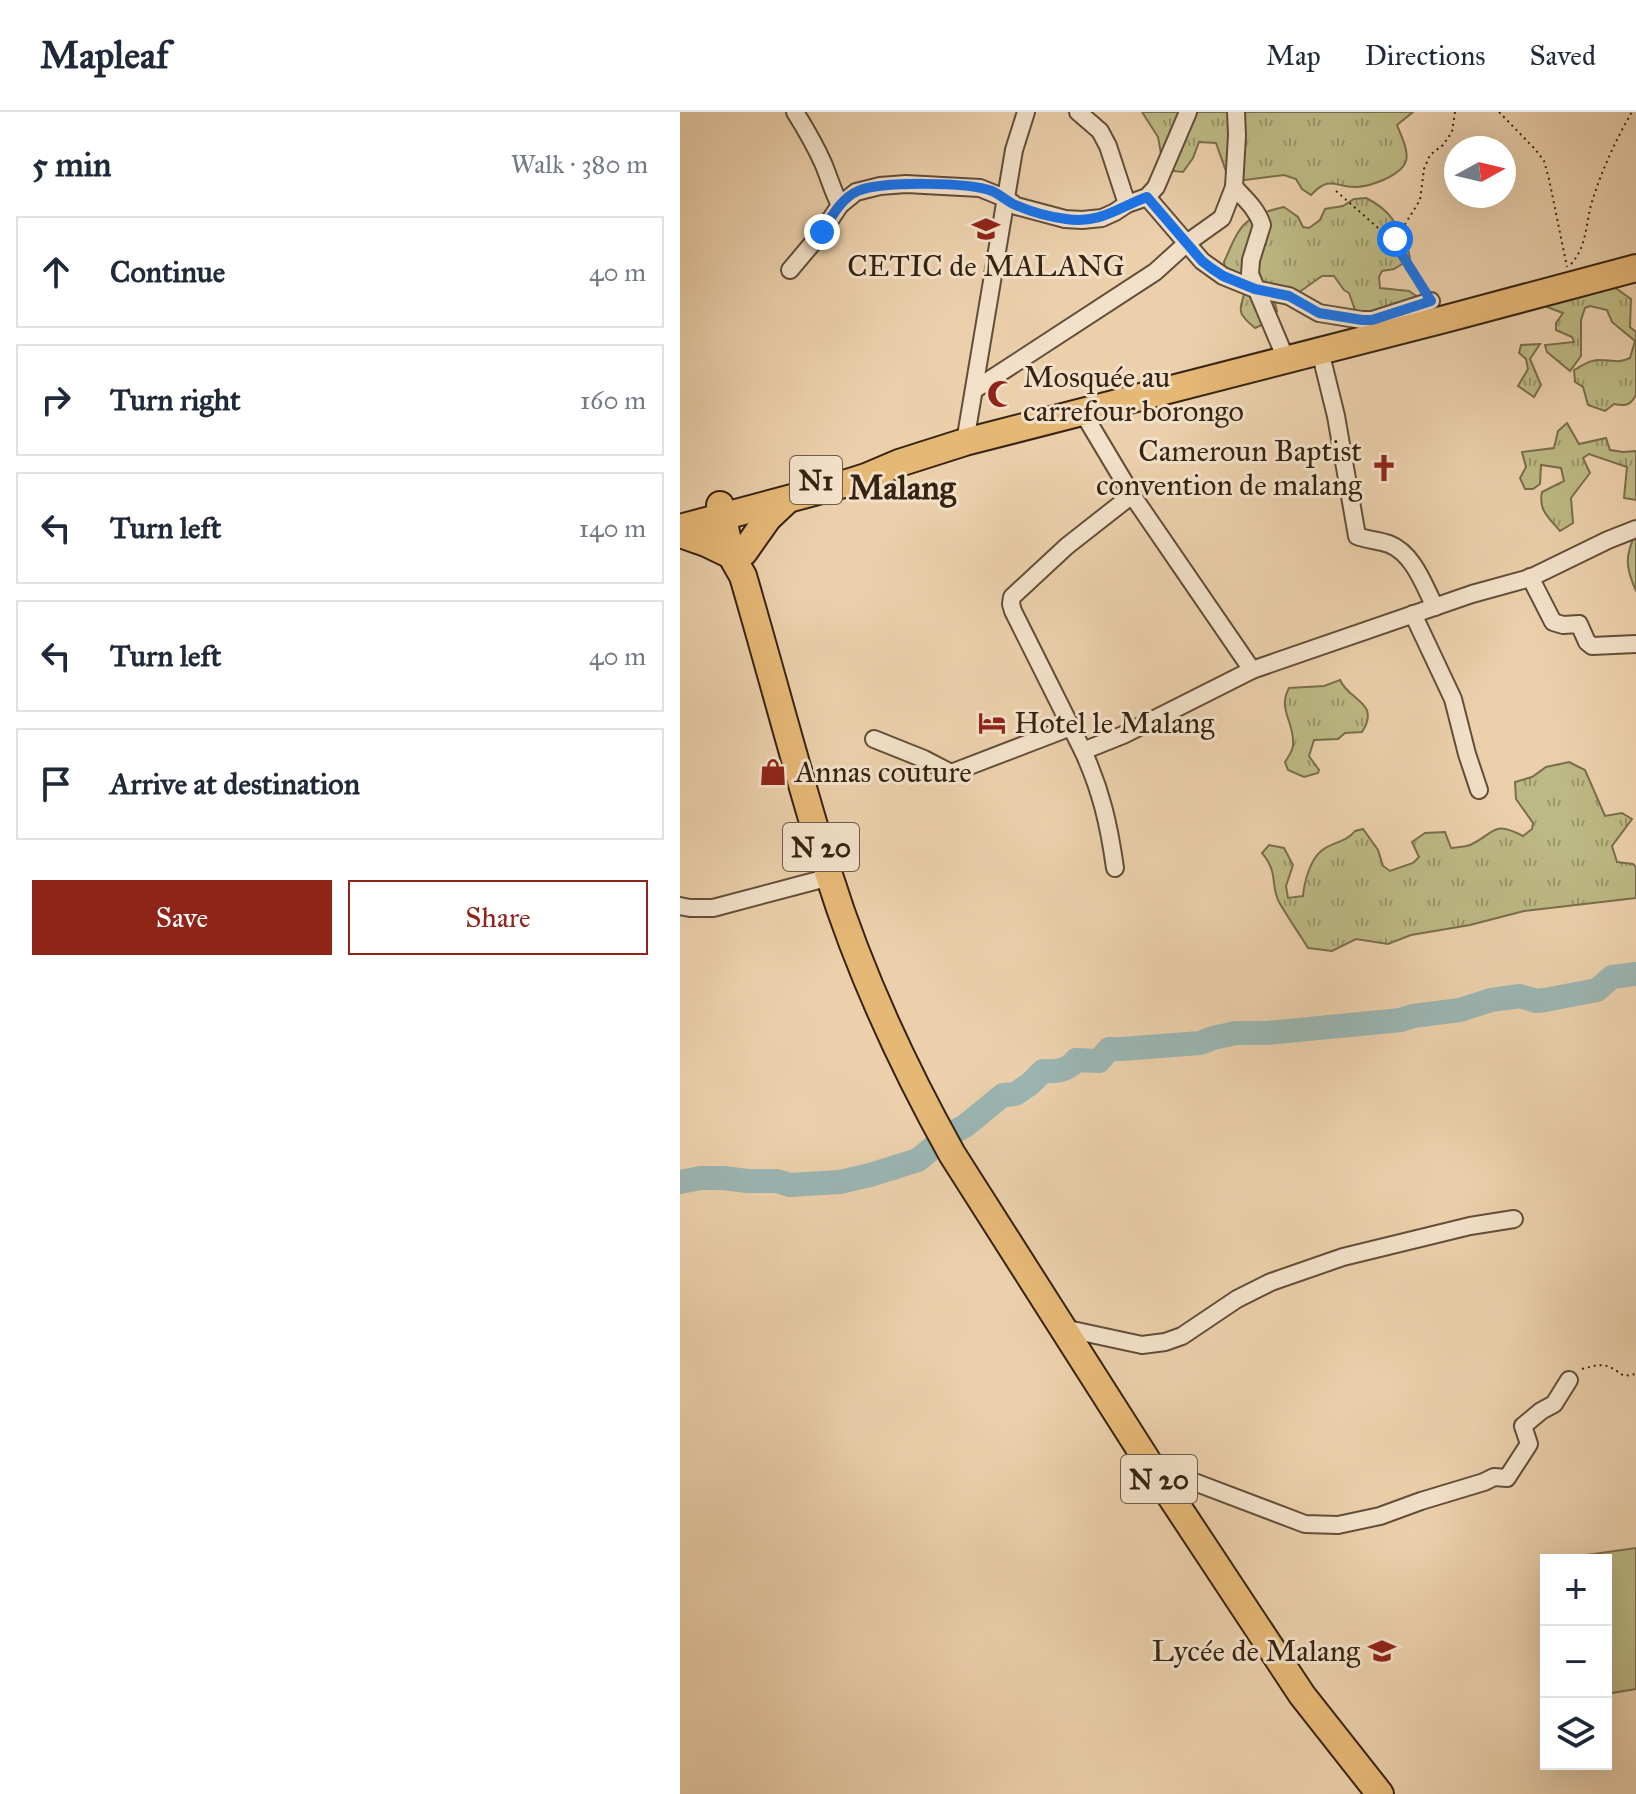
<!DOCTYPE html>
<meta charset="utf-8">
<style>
body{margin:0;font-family:"IM FELL Great Primer",serif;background:#f2f2f3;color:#1f2937}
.controls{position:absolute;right:24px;bottom:24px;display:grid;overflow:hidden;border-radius:0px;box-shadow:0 8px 32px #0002}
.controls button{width:72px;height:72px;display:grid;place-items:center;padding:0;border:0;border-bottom:2px solid #e0e1e3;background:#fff;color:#1f2937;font:40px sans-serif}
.compass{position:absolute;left:764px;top:24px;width:72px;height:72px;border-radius:50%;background:#fff;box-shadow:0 8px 32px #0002;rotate:82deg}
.stop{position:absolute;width:24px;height:24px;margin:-18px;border:6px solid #1a73e8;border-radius:50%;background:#fff}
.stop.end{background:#1a73e8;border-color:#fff;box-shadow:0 2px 8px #0008}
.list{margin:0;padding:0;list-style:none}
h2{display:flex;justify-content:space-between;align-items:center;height:104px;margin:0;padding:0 32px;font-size:34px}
h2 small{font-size:26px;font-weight:400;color:#747a83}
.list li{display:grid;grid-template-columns:52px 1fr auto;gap:24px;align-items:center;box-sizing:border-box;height:112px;margin:0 16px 16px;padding:0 16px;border:2px solid #e0e1e3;border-radius:0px}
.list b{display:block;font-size:30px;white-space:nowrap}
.list em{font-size:26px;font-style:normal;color:#747a83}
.actions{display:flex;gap:16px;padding:24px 32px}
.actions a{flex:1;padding:18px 0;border:2px solid #8f2418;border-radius:0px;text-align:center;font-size:28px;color:#8f2418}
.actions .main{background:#8f2418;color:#fff}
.icon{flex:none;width:44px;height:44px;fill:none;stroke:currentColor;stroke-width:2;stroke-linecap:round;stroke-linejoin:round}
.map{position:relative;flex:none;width:956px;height:1682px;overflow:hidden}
header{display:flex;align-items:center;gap:48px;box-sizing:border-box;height:112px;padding:0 40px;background:#fff;border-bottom:2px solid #e0e1e3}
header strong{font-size:38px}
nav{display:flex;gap:44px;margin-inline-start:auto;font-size:28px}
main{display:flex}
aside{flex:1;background:#fff}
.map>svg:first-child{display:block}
.grass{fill:url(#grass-tufts);stroke:#7a6e4c;stroke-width:2}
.garden{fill:#bdb984;stroke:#7a6e4c;stroke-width:2}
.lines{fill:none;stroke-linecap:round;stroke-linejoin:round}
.river{stroke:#9bb5b2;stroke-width:24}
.minor-casing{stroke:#634e39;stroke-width:20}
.trunk-casing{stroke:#362313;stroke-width:30}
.path{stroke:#362313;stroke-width:2;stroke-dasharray:2 4;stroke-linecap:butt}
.minor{stroke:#f2e0c8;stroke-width:16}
.trunk{stroke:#e6b876;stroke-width:26}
.route{stroke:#1a73e8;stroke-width:10}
.labels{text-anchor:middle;stroke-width:6;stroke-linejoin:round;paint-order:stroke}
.shield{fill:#f2e0c8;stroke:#6e5c49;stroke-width:2}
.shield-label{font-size:28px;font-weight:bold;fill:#362313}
.poi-label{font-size:30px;fill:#362313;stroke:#f2e0c8;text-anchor:start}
.quarter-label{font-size:34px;font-weight:bold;fill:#362313;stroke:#f2e0c8}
</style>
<header>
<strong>Mapleaf</strong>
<nav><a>Map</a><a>Directions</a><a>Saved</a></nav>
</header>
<main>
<aside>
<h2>5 min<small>Walk · 380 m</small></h2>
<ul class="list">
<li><svg class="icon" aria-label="ahead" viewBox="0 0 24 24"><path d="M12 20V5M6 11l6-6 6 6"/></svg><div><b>Continue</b></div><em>40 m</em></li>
<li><svg class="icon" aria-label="right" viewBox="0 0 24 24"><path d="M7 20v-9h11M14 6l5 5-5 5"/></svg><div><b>Turn right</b></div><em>160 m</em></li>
<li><svg class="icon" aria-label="left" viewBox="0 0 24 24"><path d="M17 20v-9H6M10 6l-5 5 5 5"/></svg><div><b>Turn left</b></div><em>140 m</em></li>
<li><svg class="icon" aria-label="left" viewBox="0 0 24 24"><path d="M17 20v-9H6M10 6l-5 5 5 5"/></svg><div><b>Turn left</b></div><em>40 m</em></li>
<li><svg class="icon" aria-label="arrive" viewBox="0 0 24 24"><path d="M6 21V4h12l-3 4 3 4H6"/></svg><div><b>Arrive at destination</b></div></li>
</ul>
<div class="actions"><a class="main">Save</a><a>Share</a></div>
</aside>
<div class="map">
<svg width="956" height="1682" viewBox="0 0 956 1682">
<defs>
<pattern id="grass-tufts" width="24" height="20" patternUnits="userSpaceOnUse" patternTransform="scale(2)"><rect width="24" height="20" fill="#bdb984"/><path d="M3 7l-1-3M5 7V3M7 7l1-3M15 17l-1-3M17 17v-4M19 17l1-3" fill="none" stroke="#9a966b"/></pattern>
</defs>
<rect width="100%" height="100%" fill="#ebd0ab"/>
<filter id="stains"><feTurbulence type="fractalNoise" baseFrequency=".0025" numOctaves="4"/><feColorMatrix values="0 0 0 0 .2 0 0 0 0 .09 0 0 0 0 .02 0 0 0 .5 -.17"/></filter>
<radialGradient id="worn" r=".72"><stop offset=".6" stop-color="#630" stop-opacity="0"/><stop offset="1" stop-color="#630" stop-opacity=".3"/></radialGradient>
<g class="grass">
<path d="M462,0h271l-16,13c4,10 12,26 9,36 -5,15 -35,25 -49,26 -22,1 -26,-13 -46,8l-9,-6 -6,-10 -12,-4 -47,6 -10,-7 -11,-31 -17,-1 -6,16 -10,14 -19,-2 -6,-33z"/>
<path d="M686,86c27,13 32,29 43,55l1,6 -16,10 -12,2 -3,6 1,11 29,3 10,7 -1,5 -67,14 4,-7 -6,-17 -5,-3 -10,-14h-12l-24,17 -26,-2 5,20 -6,10 -16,7c-18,-15 -16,-16 -10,-37l-20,-22 -1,-7c16,-36 18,-46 60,-55l14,10 5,10 6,1 11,-8 5,-11 18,-3 11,-7z"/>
<path d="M927,170l24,17 -1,28 6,5v63c-6,11 -10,11 -22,9l-9,7 -17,-6 -5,-18 -8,-5 -1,-12c9,-5 17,-11 27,-10 14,0 15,4 29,-2l5,-17 -23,-19 -5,-12 -17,-4 -5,2 -4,12v36l-11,15 -23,-19 -2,-7 29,-3 -2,-5 -16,-7v-7l7,-10 -16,-6 -1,-6z"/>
<path d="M860,232l-10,15 11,26 -7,12 -16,-11 10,-17 -2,-10 -7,-6 2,-8z"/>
<path d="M887,311l12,21 27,-6 4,12 13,2 13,-1v49l-12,-2 3,-31 -38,-13 -6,4 7,15 -19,25 2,25 -13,8c-11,-13 -22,-21 -18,-39l22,-11 -3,-13 -20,-3 -1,19 -7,5h-8l-5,-11 6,-11 -4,-15 32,-4 4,-17z"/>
<path d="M956,420v59c-11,-25 -11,-35 0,-59z"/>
<path d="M660,568c9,21 41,22 22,52l-17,1 -7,6 -24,1 -5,16 10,14 -1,3 -14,4 -16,-7 -3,-8c3,-5 8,-11 8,-17 2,-23 -16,-35 -4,-57l35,-2z"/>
<path d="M889,650l16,8 20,46 17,-3 10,6 -20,27 5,16 16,2 3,3v31l-112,13 -54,14 -59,10 -23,9 -32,-5 -24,12 -24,-3c-9,-15 -20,-30 -29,-46 -9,-17 0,-29 -17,-49l7,-8 15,3 9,17 -7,21 2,12 15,-2c1,-13 7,-35 17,-44 10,-10 26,-9 35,-21l8,-2 15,21 5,16 7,5 23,-8 6,-6 -7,-15 13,-9 20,-1 6,16c6,-1 14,-1 19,-3 26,-12 22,-25 53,-9l9,-7 1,-6 -17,-24 -1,-17 17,-5 14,-10z"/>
</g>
<path class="garden" d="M956,1436v141l-30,5v-134h-19l-1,-5z"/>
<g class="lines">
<path class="river" d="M0,1070l21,-4h23l23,3h30l13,4 50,-3 30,-7 48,-15 30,-25 17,-9 38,-31 12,-1 15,-10 13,-13c12,1 25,0 33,-11l23,1 10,-12h13l78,-6 13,-5 23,-5h32l133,-13 12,-4 47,-6 31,-10 29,-4 16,5 9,-1 52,-10 15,-13 24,-3"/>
<g class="minor-casing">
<g id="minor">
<path d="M115,0c10,16 20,33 28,51 6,14 10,29 17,42"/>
<path d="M398,0l22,19 8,15 19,58"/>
<path d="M554,75c11,12 23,22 28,38l-11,35 -1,14 36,85"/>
<path d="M467,85l55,64 21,15 32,13 34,7 30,17 43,7h10l59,-19"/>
<path d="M110,158l32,-38 18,-27 16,-13 24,-6 26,-2 74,4 27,11 9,7 49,13 17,1 20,-2 13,-6 12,-8 20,-7 9,-10 32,-75"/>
<path d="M640,239l16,65 21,120c10,4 21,4 32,8 24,9 35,41 46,63"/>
<path d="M294,278l181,-118 32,-29 35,-25 12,-31 3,-52 -1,-23"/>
<path d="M403,301l49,82 120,175"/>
<path d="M285,330l49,-292 12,-38"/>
<path d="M850,465l23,45 10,3 16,-1 8,18 5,4 44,-2"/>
<path d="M733,502l40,85 14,55 12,36"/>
<path d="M391,615l-58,-116 -2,-7 1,-7 55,-51 65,-51"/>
<path d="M194,627l50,20 27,14 120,-46 12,24 40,-16 129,-65 220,-76 58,-16 78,-38 28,-11"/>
<path d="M403,639c18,39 26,74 32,117"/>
<path d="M0,794l10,2h23l117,-31"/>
<path d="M383,1216l79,17 23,-3 17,-6 55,-37 34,-17 72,-25 127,-31 44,-7"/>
<path d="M472,1354l153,58 33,1 42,-9 41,-15 63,-19 10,-5 13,1 22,-34 -6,-18 18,-15 13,-7 15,-24"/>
</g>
</g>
<g class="trunk-casing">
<g id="trunk">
<path d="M40,393l11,50 12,21c29,99 55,200 86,299 30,96 74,191 123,279l198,311 152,230 78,99"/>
<path d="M0,416l164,-44 22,-7 33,-14 66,-21 480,-123 191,-51"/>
<path d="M0,422l26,9 25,12"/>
<path d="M64,440l24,-34 19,-18"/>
</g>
</g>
<g class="path">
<path d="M819,0l36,37 9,12 5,18 18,88"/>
<path d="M656,79l57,50"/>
<path d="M891,152c15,-16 15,-39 20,-59 10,-33 24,-64 41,-93"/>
<path d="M741,174l-27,-44 26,-42 4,-31 6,-14 13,-10 9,-13 3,-20"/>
<path d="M902,1257c21,-6 24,-6 42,7l12,-2"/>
</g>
<use href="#minor" class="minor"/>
<use href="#trunk" class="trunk"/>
</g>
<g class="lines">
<path class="route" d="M142,120c9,-14 19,-34 36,-41 23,-10 110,-9 134,0 9,4 17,12 26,15 14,6 33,11 48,13 35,5 51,-11 81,-22l55,64 9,7 12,8 32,13 34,7 30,17 43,7h10l59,-19 -37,-59 1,-3"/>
</g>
<defs>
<g id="school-bare" transform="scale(2.16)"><path d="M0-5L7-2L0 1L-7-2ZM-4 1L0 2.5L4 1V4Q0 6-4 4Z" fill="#8f2418" stroke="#f2e0c8" stroke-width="2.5" paint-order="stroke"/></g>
<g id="mosque-bare" transform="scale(2.16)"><path d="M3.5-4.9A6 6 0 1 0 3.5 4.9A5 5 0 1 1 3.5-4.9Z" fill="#8f2418" stroke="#f2e0c8" stroke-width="2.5" paint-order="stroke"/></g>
<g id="church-bare" transform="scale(2.16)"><path d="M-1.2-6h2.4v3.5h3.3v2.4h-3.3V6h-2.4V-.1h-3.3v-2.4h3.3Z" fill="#8f2418" stroke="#f2e0c8" stroke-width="2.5" paint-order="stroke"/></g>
<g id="hotel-bare" transform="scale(2.16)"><path d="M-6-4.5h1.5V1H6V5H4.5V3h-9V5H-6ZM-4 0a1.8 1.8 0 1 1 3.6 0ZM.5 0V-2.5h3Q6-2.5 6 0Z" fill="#8f2418" stroke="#f2e0c8" stroke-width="2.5" paint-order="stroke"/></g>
<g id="shop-bare" transform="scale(2.16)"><path d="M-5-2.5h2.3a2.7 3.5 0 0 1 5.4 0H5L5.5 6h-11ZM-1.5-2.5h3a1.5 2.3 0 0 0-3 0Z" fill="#8f2418" stroke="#f2e0c8" stroke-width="2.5" paint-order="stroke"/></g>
</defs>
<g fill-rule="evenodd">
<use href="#school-bare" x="306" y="117"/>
<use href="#mosque-bare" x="321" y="282"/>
<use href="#church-bare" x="704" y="356"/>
<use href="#hotel-bare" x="312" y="611"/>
<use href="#shop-bare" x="93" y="660"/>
<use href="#school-bare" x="702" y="1539"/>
</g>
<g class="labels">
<g class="shield">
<rect x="110" y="344" width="52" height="48" rx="6"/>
<rect x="103" y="711" width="76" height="48" rx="6"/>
<rect x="441" y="1343" width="76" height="48" rx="6"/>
</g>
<g class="shield-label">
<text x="136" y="378">N1</text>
<text x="141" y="745">N 20</text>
<text x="479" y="1377">N 20</text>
</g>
<g class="poi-label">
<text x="306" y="164" text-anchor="middle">CETIC de MALANG</text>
<text x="343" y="275">Mosquée au<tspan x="343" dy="34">carrefour borongo</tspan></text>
<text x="682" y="349" text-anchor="end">Cameroun Baptist<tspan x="682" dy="34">convention de malang</tspan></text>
<text x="334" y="621">Hotel le Malang</text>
<text x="115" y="670">Annas couture</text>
<text x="680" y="1549" text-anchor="end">Lycée de Malang</text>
</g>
<g class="quarter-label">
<text x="222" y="387">Malang</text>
</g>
</g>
<rect width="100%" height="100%" filter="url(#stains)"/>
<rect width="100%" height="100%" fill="url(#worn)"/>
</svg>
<div class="controls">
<button>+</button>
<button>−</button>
<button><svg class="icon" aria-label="layers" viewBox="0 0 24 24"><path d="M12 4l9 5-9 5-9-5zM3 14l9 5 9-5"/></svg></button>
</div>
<svg class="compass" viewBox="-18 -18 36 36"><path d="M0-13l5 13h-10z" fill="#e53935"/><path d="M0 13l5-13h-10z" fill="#747a83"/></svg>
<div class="stop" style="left:715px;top:127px"></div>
<div class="stop end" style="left:142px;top:120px"></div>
</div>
</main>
